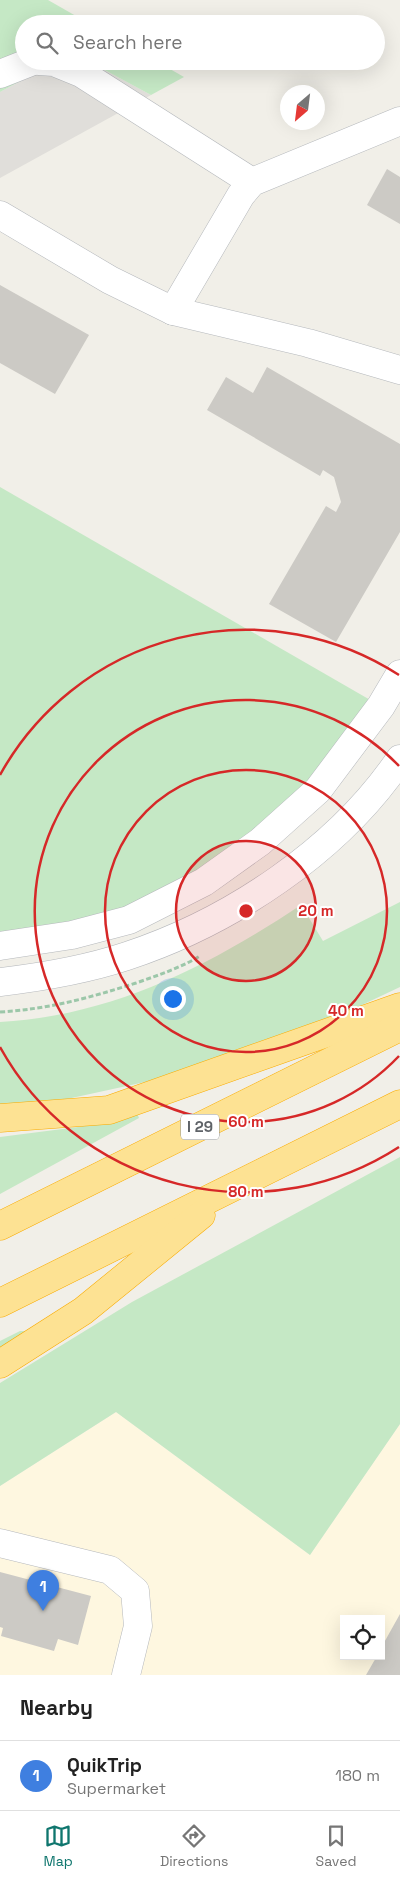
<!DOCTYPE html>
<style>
body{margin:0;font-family:"Space Grotesk",sans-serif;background:#f2f2f2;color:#222}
.controls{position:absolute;right:15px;bottom:15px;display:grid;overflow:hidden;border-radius:0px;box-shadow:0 5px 20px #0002}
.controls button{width:45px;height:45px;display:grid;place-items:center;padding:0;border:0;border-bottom:1px solid #e0e0e0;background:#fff;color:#222;font:25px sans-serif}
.compass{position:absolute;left:280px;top:85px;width:45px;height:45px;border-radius:50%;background:#fff;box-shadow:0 5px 20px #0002;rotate:208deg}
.you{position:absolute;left:172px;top:998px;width:18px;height:18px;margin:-12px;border:4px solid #fff;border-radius:50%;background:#1a73e8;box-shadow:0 0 0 8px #1a73e833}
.badge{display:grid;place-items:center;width:32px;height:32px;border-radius:50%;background:#0f766e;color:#fff;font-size:16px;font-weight:700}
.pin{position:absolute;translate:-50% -41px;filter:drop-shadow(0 1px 2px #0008)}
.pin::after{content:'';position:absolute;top:26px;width:18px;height:15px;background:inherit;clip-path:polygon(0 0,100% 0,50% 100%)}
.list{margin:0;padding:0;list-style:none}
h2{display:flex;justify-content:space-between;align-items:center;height:65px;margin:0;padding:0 20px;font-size:21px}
h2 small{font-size:16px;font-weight:400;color:#767676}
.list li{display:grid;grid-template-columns:32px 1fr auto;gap:15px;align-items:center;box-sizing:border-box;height:70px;padding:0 20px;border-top:1px solid #e0e0e0}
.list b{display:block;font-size:19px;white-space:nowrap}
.list p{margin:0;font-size:16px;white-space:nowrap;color:#767676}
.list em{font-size:16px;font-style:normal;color:#767676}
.icon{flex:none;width:28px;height:28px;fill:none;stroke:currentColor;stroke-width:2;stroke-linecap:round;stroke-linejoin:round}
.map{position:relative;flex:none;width:400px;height:1675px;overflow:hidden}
.search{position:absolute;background:#fff;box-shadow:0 5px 20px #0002;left:15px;right:15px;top:15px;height:55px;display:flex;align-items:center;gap:12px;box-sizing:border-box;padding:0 18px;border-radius:28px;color:#767676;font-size:19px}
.sheet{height:135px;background:#fff}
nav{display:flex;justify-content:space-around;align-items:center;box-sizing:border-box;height:70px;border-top:1px solid #e0e0e0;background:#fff;font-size:14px;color:#767676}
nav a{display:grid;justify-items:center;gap:2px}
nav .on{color:#0f766e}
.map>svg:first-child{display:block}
.commercial{fill:#fef7e0;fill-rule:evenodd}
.industrial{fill:#e0deda}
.green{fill:#c5e8c5}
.building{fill:#cccac5}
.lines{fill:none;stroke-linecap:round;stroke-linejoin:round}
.minor-casing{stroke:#b5b8bc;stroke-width:29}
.highway-casing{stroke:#f9ab00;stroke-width:29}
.path{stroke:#9cc7a9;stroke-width:3;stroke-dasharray:5 2.5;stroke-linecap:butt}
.minor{stroke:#fff;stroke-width:28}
.highway{stroke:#fde293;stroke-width:28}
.ring{fill:none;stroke:#d62828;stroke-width:2.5}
.labels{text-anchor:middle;stroke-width:4;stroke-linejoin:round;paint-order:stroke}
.shield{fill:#fff;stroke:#8f9295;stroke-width:1}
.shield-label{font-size:15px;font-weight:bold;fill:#5f6368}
.centre{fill:#d62828;stroke:#fff;stroke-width:2.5}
.ring-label{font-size:15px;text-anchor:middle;font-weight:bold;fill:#d62828;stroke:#fff;stroke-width:4;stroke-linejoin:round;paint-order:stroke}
</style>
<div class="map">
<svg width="400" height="1675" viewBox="0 0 400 1675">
<rect width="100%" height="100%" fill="#f1efe8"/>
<path class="commercial" d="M116,1412l194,143 90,-131v251h-400v-189zM344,1619h37v37h-37z"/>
<path class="industrial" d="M58,61h30l63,34 -151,83v-86z"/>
<g class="green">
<path d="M0,0h48l42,24h-66v37h34l-58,31z"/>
<path d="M88,61h68l28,16 -33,18z"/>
<path d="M0,487l372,214 -22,36 -69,76 -70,52 -82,44 -129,28z"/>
<path d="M400,902v85l-55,26 -177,64 -101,22 -67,8v-85c112,-6 209,-56 301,-117l22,36z"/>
<path d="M137,1113l2,5 -139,76v-57l78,-10z"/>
<path d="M400,1157v267l-90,131 -194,-143 -116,74v-103l132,-81z"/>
<path d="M20,1331h8l-28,19v-9z"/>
</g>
<g class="building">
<path d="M387,169l13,8v47l-33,-19z"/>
<path d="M0,285l89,50 -34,59 -55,-31z"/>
<path d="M267,367l133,77v88l-64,110 -67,-38 57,-98 10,6 5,-10 -7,-25 -11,-7 -3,6 -113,-66 19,-33 27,16z"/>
<path d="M0,1572l91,24 -13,49 -20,-6 -4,12 -53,-15 2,-8 -3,-1z"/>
<path d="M400,1614v61h-34l11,-19h4v-8z"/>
</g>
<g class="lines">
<g class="minor-casing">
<g id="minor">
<path d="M39,61l15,1 27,11 171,109"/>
<path d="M0,74l33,-13"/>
<path d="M0,215l110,65 63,31 135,32 92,27"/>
<path d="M173,311l68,-116 11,-13 148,-61"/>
<path d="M0,946l72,-11 57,-15 75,-38 56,-40 58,-52 63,-84 19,-32"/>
<path d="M0,982c43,-5 85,-12 127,-26 103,-34 211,-105 273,-197"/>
<path d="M0,1543l110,27 25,21 3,35 -12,49"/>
</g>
</g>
<g class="highway-casing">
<g id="highway">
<path d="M0,1118l109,-8 291,-103"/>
<path d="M0,1226l400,-199"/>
<path d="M0,1303l400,-199"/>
<path d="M0,1364l83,-53 118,-96"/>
</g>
</g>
<path class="path" d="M0,1012c49,-3 89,-14 136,-29 23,-8 44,-15 64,-27"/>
<use href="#minor" class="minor"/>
<use href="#highway" class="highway"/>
</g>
<circle cx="246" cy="911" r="70" fill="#d62828" fill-opacity=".12"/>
<g class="ring">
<circle cx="246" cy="911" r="70"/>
<circle cx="246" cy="911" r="141"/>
<path d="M399 1056A211 211 0 1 1 399 766"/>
<path d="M399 1147A281 281 0 0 1 0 1047M0 775A281 281 0 0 1 399 675"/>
</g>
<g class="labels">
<rect class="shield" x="181" y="1114.5" width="38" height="25" rx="4"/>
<g class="shield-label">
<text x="200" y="1132">I 29</text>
</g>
</g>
<circle cx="246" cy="911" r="8" class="centre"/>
<g class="ring-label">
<text x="316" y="916">20 m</text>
<text x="346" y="1016">40 m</text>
<text x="246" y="1127">60 m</text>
<text x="246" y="1197">80 m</text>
</g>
</svg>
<div class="controls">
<button><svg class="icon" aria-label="locate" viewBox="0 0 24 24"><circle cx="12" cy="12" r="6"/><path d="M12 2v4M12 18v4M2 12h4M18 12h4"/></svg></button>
</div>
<svg class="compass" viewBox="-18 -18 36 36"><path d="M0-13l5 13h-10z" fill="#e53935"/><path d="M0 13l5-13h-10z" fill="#767676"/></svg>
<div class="you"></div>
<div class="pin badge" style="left:43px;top:1611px;background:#3f7fe0">1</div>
<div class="search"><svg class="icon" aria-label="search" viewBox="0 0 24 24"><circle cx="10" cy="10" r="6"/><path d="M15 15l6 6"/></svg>Search here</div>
</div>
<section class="sheet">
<h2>Nearby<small></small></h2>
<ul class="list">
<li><span class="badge" style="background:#3f7fe0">1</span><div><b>QuikTrip</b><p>Supermarket</p></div><em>180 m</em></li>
</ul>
</section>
<nav>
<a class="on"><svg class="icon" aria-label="map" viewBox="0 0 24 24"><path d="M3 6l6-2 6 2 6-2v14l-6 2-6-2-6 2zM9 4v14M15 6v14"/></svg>Map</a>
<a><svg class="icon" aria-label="directions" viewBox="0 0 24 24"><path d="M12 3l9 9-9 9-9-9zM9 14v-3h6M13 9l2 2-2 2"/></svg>Directions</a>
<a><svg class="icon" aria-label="saved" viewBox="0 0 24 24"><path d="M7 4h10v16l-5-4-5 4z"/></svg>Saved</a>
</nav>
